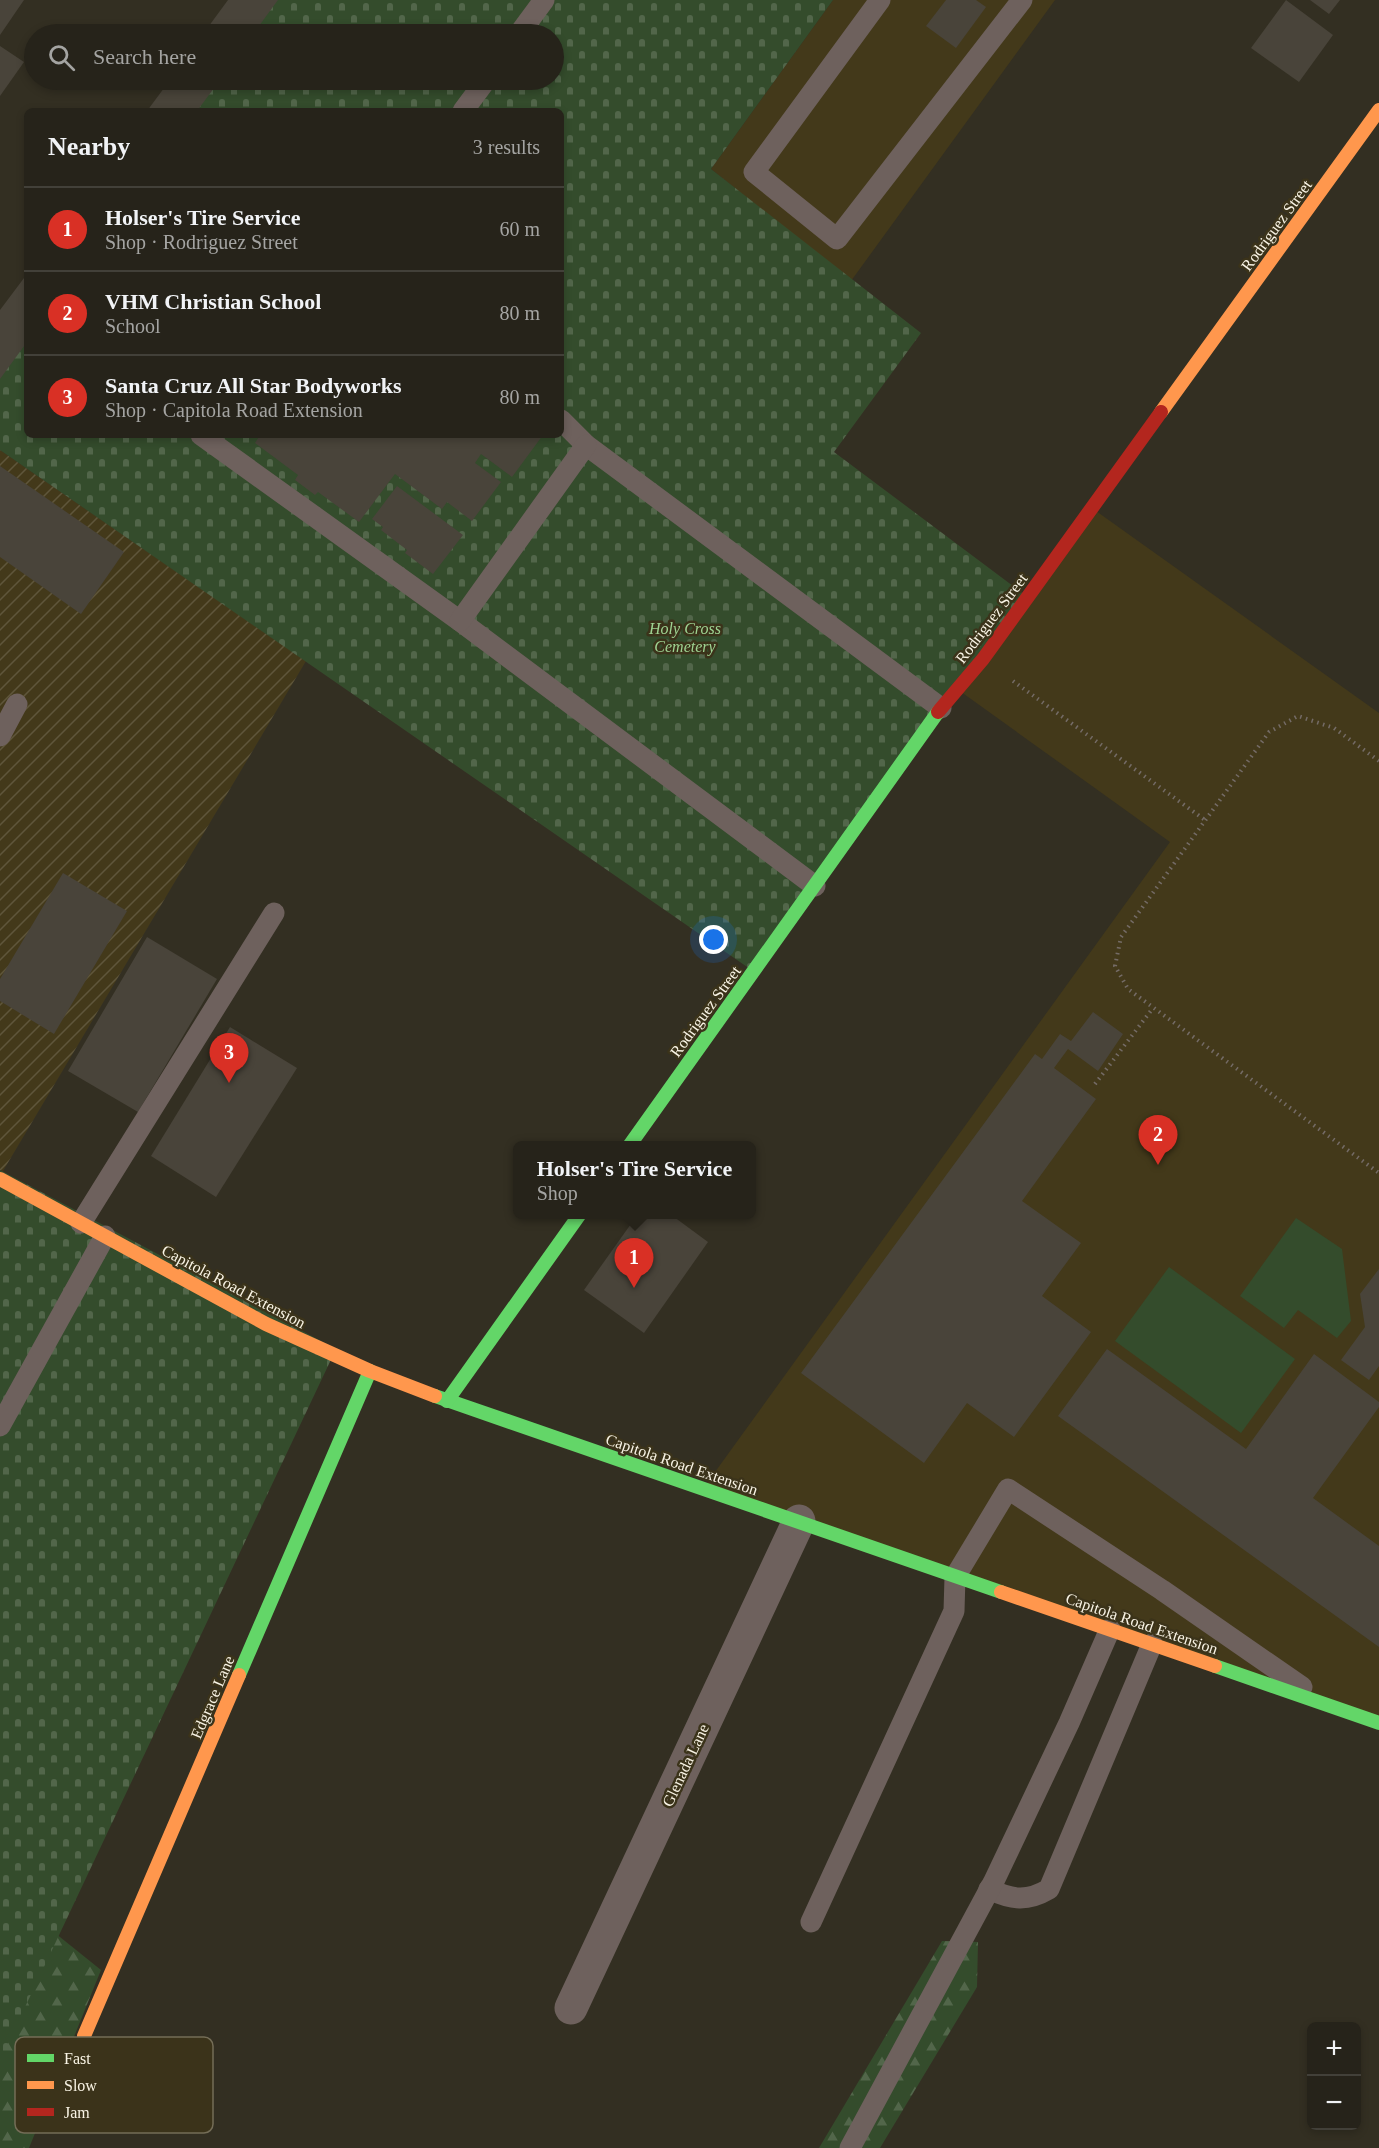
<!DOCTYPE html>
<meta charset="utf-8">
<style>
body{margin:0;font-family:Georgia,serif;background:#2e2b23;color:#f1f3f6}
.controls{position:absolute;right:18px;bottom:18px;display:grid;overflow:hidden;border-radius:9px;box-shadow:0 3px 9px #0003}
.controls button{width:54px;height:54px;display:grid;place-items:center;padding:0;border:0;border-bottom:2px solid #424039;background:#26231a;color:#f1f3f6;font:30px sans-serif}
.you{position:absolute;left:714px;top:940px;width:21px;height:21px;margin:-15px;border:4px solid #fff;border-radius:50%;background:#1a73e8;box-shadow:0 0 0 9px #1a73e833}
.badge{display:grid;place-items:center;width:39px;height:39px;border-radius:50%;background:#d93025;color:#fff;font-size:20px;font-weight:700}
.pin{position:absolute;translate:-50% -50px;filter:drop-shadow(0 2px 3px #0008)}
.pin::after{content:'';position:absolute;top:32px;width:21px;height:18px;background:inherit;clip-path:polygon(0 0,100% 0,50% 100%)}
.popup{position:absolute;left:513px;top:1141px;width:243px;height:78px;box-sizing:border-box;display:grid;place-content:center;border-radius:9px;background:#26231a;filter:drop-shadow(0 2px 4px #0005);font-size:20px;white-space:nowrap;color:#a4a4a2}
.popup b{font-size:22px;color:#f1f3f6}
.popup::after{content:'';position:absolute;left:50%;top:100%;margin-left:-12px;border:12px solid transparent;border-top-color:#26231a}
.list{margin:0;padding:0;list-style:none}
h2{display:flex;justify-content:space-between;align-items:center;height:78px;margin:0;padding:0 24px;font-size:26px}
h2 small{font-size:20px;font-weight:400;color:#a4a4a2}
.list li{display:grid;grid-template-columns:39px 1fr auto;gap:18px;align-items:center;box-sizing:border-box;height:84px;padding:0 24px;border-top:2px solid #424039}
.list b{display:block;font-size:22px;white-space:nowrap}
.list p{margin:0;font-size:20px;white-space:nowrap;color:#a4a4a2}
.list em{font-size:20px;font-style:normal;color:#a4a4a2}
.icon{flex:none;width:33px;height:33px;fill:none;stroke:currentColor;stroke-width:2;stroke-linecap:round;stroke-linejoin:round}
.map{position:relative;flex:none;width:1379px;height:2148px;overflow:hidden}
.search{position:absolute;background:#26231a;box-shadow:0 3px 9px #0003;left:24px;top:24px;width:540px;height:66px;display:flex;align-items:center;gap:15px;box-sizing:border-box;padding:0 21px;border-radius:33px;color:#a4a4a2;font-size:22px}
.panel{position:absolute;background:#26231a;box-shadow:0 3px 9px #0003;left:24px;top:108px;width:540px;height:330px;border-radius:9px}
.map>svg:first-child{display:block}
.built{fill:#43391a}
.industrial{fill:url(#industrial-furrows)}
.forest{fill:url(#forest-firs)}
.cemetery{fill:url(#cemetery-stones)}
.green{fill:#344c2c}
.building{fill:#49443a}
.lines{fill:none;stroke-linecap:round;stroke-linejoin:round}
.path{stroke:#746b66;stroke-width:4;stroke-dasharray:1.5 4.5;stroke-linecap:butt}
.lane{stroke:#6e615d;stroke-width:21}
.street{stroke:#6e615d;stroke-width:33}
.fast{stroke:#63d668;stroke-width:14}
.slow{stroke:#ff974d;stroke-width:14}
.jam{stroke:#b3261e;stroke-width:14}
.labels{text-anchor:middle;stroke-width:5;stroke-linejoin:round;paint-order:stroke}
.street-label{font-size:16px;fill:#f9f4e5;stroke:#3b331a}
.park-label{font-size:16px;font-style:italic;fill:#9ed392;stroke:#3b331a}
.key{fill:#3b331a;stroke:#746d57;stroke-width:1.5}
.key-label{font-size:16px;fill:#f9f4e5}
</style>
<div class="map">
<svg width="1379" height="2148" viewBox="0 0 1379 2148">
<defs>
<pattern id="industrial-furrows" width="10" height="10" patternUnits="userSpaceOnUse" patternTransform="scale(1.5)"><rect width="10" height="10" fill="#43391a"/><path d="M-1 1l2-2M0 10L10 0M9 11l2-2" fill="none" stroke="#5f563b"/></pattern>
<pattern id="forest-firs" width="22" height="20" patternUnits="userSpaceOnUse" patternTransform="scale(1.5)"><rect width="22" height="20" fill="#344c2c"/><path d="M5 1l3.5 6h-7zM16 11l3.5 6h-7z" fill="#52664a"/></pattern>
<pattern id="cemetery-stones" width="16" height="16" patternUnits="userSpaceOnUse" patternTransform="scale(1.5)"><rect width="16" height="16" fill="#344c2c"/><path d="M2 7V4a2 2 0 0 1 4 0v3zM10 15v-3a2 2 0 0 1 4 0v3z" fill="#52664a"/></pattern>
</defs>
<rect width="100%" height="100%" fill="#332f22"/>
<g class="built">
<path d="M833,0h222l-204,281 -140,-112z"/>
<path d="M1089,506l290,207v1010l-677,-233 468,-648 -213,-153z"/>
</g>
<path class="industrial" d="M0,450l306,211 -303,510 -3,-1z"/>
<g class="forest">
<path d="M45,1925l56,45 -72,178h-29v-107z"/>
<path d="M942,1941l36,1 -1,45 -97,161h-61z"/>
</g>
<g class="cemetery">
<path d="M246,0h587l-122,169 210,164 -87,119 191,143 -272,376 -753,-521v-114l27,-37v136h534v-324h-396l23,-31h366v-46h-333z"/>
<path d="M0,1170l336,179 -336,711z"/>
</g>
<g class="green">
<path d="M1296,1218l46,31 9,72 -14,17 -39,-28 -14,18 -44,-32z"/>
<path d="M1169,1267l126,92 -54,74 -126,-92z"/>
</g>
<g class="building">
<path d="M0,0h24l-24,35z"/>
<path d="M228,0h50l-25,34h-50z"/>
<path d="M946,0h30l10,7 -30,41 -30,-22z"/>
<path d="M1286,0l47,35 -34,47 -48,-34z"/>
<path d="M1310,0h30l-11,14z"/>
<path d="M0,46l24,16 -24,34z"/>
<path d="M170,80h50l-23,31h-50z"/>
<path d="M27,274v68l-27,37v-69z"/>
<path d="M260,435h283l-31,42 -31,-23 -6,9 26,19 -29,39 -25,-19 -5,7 -47,-35 -36,48 -41,-30 -3,3 -20,-15 3,-5 -43,-32z"/>
<path d="M0,466l124,86 -43,62 -81,-57z"/>
<path d="M397,486l66,49 -30,39 -28,-21 2,-3 -26,-20 2,-3 -11,-8z"/>
<path d="M63,873l64,38 -73,123 -54,-33v-22z"/>
<path d="M147,937l70,42 -79,133 -70,-41z"/>
<path d="M1093,1012l30,22 -25,37 -30,-22 -14,19 42,31 -74,102 59,42 -39,53 49,36 -77,105 -47,-34 -43,60 -123,-90 234,-319 7,5 18,-25 11,7z"/>
<path d="M230,1027l67,41 -81,129 -65,-41z"/>
<path d="M638,1214h32l38,28 -64,91 -60,-43z"/>
<path d="M1379,1269v97l-10,14 -28,-20 24,-33 -5,-33z"/>
<path d="M1107,1349l139,100 68,-95 65,48v5l-66,91 66,48v101l-321,-231z"/>
</g>
<g class="lines">
<g class="path">
<path d="M1013,681l192,139"/>
<path d="M1379,761l-45,-33 -36,-12 -29,16 -148,205 -6,29 13,23 251,184"/>
<path d="M1095,1084l58,-76"/>
</g>
<g class="lane">
<path d="M880,0l-126,172 83,67 185,-239"/>
<path d="M519,34l25,-34"/>
<path d="M463,111l23,-31"/>
<path d="M561,420l25,25 355,263"/>
<path d="M201,435l259,186 355,265"/>
<path d="M460,621l126,-176"/>
<path d="M0,736l17,-32"/>
<path d="M81,1223l193,-310"/>
<path d="M0,1426l105,-190"/>
<path d="M989,1889c23,11 38,13 60,0l103,-245"/>
<path d="M811,1922l143,-311 1,-34 53,-88 154,101 140,97"/>
<path d="M850,2148l144,-267 75,-158 41,-94"/>
</g>
<path class="street" d="M571,2008l228,-487"/>
<g class="fast">
<path d="M629,1146l309,-434"/>
<path d="M435,1396l566,196"/>
<path d="M447,1401l133,-187"/>
<path d="M1215,1666l164,57"/>
<path d="M239,1675l131,-304"/>
</g>
<g class="slow">
<path d="M1161,412l218,-302"/>
<path d="M0,1179l266,145 104,47 65,25"/>
<path d="M1001,1592l214,74"/>
<path d="M84,2036l155,-361"/>
</g>
<path class="jam" d="M938,712l45,-53 178,-247"/>
</g>
<g class="labels">
<g class="street-label">
<text transform="translate(1276 225) rotate(-54)" y="6">Rodriguez Street</text>
<text transform="translate(991 618) rotate(-53)" y="6">Rodriguez Street</text>
<text transform="translate(705 1011) rotate(-54)" y="6">Rodriguez Street</text>
<text transform="translate(234 1286) rotate(28)" y="6">Capitola Road Extension</text>
<text transform="translate(682 1464) rotate(19)" y="6">Capitola Road Extension</text>
<text transform="translate(1142 1623) rotate(19)" y="6">Capitola Road Extension</text>
<text transform="translate(212 1697) rotate(-67)" y="6">Edgrace Lane</text>
<text transform="translate(685 1765) rotate(-65)" y="6">Glenada Lane</text>
</g>
<g class="park-label">
<text x="685" y="634">Holy Cross<tspan x="685" dy="18">Cemetery</tspan></text>
</g>
</g>
<rect x="15" y="2037" width="198" height="96" rx="9" class="key"/>
<rect x="27" y="2054" width="27" height="8" fill="#63d668"/>
<rect x="27" y="2081" width="27" height="8" fill="#ff974d"/>
<rect x="27" y="2108" width="27" height="8" fill="#b3261e"/>
<g class="key-label">
<text x="64" y="2064">Fast</text>
<text x="64" y="2091">Slow</text>
<text x="64" y="2118">Jam</text>
</g>
</svg>
<div class="controls">
<button>+</button>
<button>−</button>
</div>
<div class="you"></div>
<div class="pin badge" style="left:634px;top:1288px">1</div>
<div class="popup"><b>Holser's Tire Service</b>Shop</div>
<div class="pin badge" style="left:1158px;top:1165px">2</div>
<div class="pin badge" style="left:229px;top:1083px">3</div>
<div class="search"><svg class="icon" aria-label="search" viewBox="0 0 24 24"><circle cx="10" cy="10" r="6"/><path d="M15 15l6 6"/></svg>Search here</div>
<section class="panel">
<h2>Nearby<small>3 results</small></h2>
<ul class="list">
<li><span class="badge">1</span><div><b>Holser's Tire Service</b><p>Shop · Rodriguez Street</p></div><em>60 m</em></li>
<li><span class="badge">2</span><div><b>VHM Christian School</b><p>School</p></div><em>80 m</em></li>
<li><span class="badge">3</span><div><b>Santa Cruz All Star Bodyworks</b><p>Shop · Capitola Road Extension</p></div><em>80 m</em></li>
</ul>
</section>
</div>
